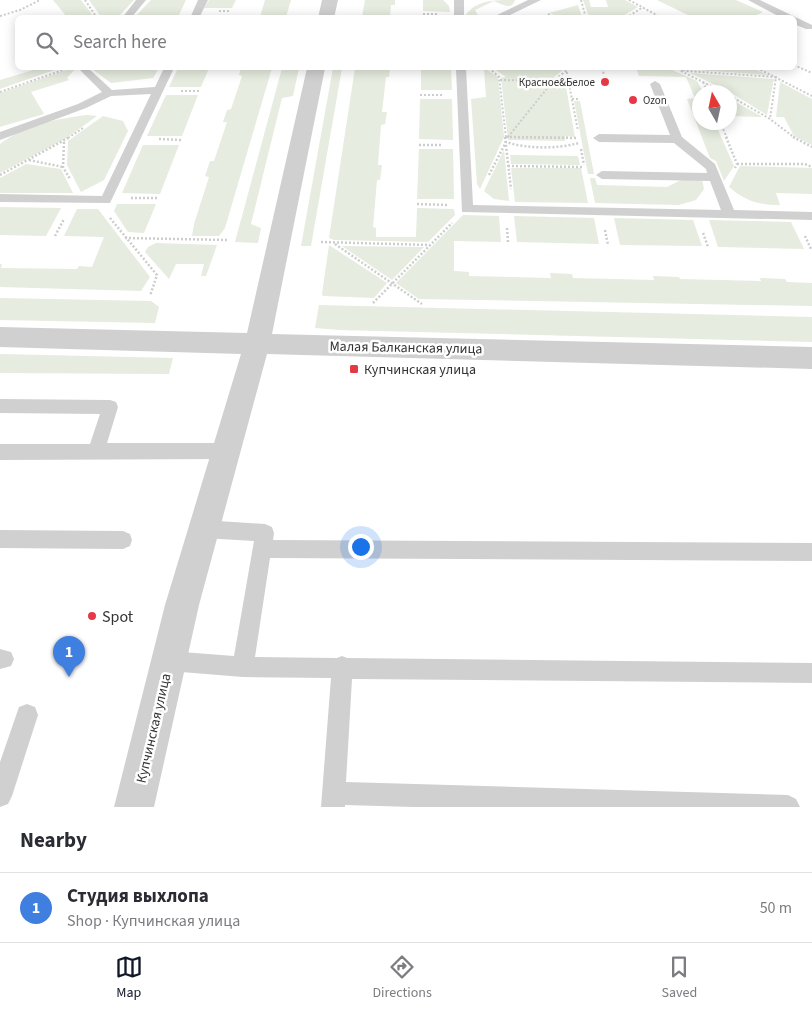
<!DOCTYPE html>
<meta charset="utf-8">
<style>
body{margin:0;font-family:"Source Sans 3",sans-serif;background:#f7f7f7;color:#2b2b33}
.compass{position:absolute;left:692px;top:85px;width:45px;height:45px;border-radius:50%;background:#fff;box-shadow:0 2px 12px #0003;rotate:351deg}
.you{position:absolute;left:360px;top:546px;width:18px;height:18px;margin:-12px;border:4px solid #fff;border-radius:50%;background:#1a73e8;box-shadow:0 0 0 8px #1a73e833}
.badge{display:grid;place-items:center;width:32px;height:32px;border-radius:50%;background:#111827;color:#fff;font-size:16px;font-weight:700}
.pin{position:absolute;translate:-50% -41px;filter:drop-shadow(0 1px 2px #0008)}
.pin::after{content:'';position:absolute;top:26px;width:18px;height:15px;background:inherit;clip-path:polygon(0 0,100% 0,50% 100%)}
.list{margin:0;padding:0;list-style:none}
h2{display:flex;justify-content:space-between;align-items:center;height:65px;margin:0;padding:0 20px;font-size:21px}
h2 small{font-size:16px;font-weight:400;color:#7c7c81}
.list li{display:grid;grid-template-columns:32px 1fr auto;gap:15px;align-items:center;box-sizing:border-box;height:70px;padding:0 20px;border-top:1px solid #e1e1e2}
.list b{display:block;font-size:19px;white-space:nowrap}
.list p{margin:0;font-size:16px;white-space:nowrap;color:#7c7c81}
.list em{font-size:16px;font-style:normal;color:#7c7c81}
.icon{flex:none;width:28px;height:28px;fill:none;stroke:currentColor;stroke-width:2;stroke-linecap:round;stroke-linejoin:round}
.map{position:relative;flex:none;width:812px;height:807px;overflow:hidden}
.search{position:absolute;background:#fff;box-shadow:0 2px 12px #0003;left:15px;right:15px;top:15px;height:55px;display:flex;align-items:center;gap:12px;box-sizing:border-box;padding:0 18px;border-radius:8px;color:#7c7c81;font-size:19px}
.sheet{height:135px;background:#fff}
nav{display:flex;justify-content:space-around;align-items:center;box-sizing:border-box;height:70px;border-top:1px solid #e1e1e2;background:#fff;font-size:14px;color:#7c7c81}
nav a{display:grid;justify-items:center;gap:2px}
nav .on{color:#111827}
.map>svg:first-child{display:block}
.green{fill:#e6ecdf}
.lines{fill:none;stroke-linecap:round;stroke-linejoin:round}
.path-far1{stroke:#cdcdcd;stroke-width:2;stroke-dasharray:2 2;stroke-linecap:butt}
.path{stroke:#cdcdcd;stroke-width:2.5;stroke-dasharray:2 2;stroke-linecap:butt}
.service{fill:#d0d0d0;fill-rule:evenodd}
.minor{fill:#d0d0d0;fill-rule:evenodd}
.poi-dot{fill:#e63946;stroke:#fff;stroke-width:2}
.labels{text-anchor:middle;stroke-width:5;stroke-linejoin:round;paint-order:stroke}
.far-poi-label{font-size:11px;fill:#333;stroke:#fff;text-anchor:end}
.street-label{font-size:14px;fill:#333;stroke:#fff}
.poi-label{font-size:14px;fill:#333;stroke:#fff;text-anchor:start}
.near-poi-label{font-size:16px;fill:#333;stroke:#fff;text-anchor:start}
</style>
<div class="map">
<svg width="812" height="807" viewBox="0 0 812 807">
<rect width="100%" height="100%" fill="#fff"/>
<g class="green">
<path d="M53,0h28l13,17h-27z"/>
<path d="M89,0h45l-16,17 -16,1z"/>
<path d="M151,0h35l-8,17h-43z"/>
<path d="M209,0h27l-4,8h-28z"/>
<path d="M265,0h26l-5,17h-26z"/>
<path d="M365,0h30v5h-4l-1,12h-28z"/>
<path d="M423,0h20l6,6 1,6 -27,-1z"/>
<path d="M515,0c-3,11 -14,4 -21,1l-19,9 4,7h-11l-2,-2c10,-15 28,-15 49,-15z"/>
<path d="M583,0h6l2,7h17l-2,-7h19l13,7 -17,10h-32z"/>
<path d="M657,0h79l27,12 -11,5h-60z"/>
<path d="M578,5l4,12h-22l-11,-4z"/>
<path d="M40,68h20l-60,21v-9z"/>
<path d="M72,68h4l-9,10 2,2 -38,12 13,22 -44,13v-34z"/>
<path d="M91,68h68l-6,10 -42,5z"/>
<path d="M178,68h31l-8,19h-32z"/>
<path d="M241,68h31l-47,160 -6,8h-27l2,-12 15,-47 -4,-1 5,-15h4l13,-39h-4l4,-12 4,-1 11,-33 -3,-1z"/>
<path d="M282,68h17l-6,28 -11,2 -31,126 10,4 -3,15 -23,-1z"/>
<path d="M333,68h9l-31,178h-10z"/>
<path d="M355,68h35l-1,9h-3l-4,35h5l-2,12 -4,1 -3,40h4l-2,15h-3l-4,47 3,1v9h40l1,-29 37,1 1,6 -27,27 -94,-2 -5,-2z"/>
<path d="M421,68h30l1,22h-31z"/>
<path d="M484,68l14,9 6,60 -24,52 -3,-5 -6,-85 15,-2z"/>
<path d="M493,68h72l-12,10 1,6 10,-8 11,61 -10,-1v5l-57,-1 -7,-62 5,-1z"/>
<path d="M636,68h32l29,13 6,11h-3v30l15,1 19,43 -10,15 -8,-20 -6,-3 -23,-59 8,-1 -9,-21 -47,-1z"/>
<path d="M678,68h74l16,7 -84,-6z"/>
<path d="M690,73l84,6 -7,36 -37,-23z"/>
<path d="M780,82l32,17v46l-18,-9 -10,-19h-8z"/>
<path d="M166,95h32l-16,41h-35z"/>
<path d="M420,99h32l1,41 -34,-1z"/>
<path d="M730,99l31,17v1l-31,-1z"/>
<path d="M574,101h6l14,73h-6z"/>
<path d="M88,115l9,1 -32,23 -65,34v-29c24,-19 59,-26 88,-29z"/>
<path d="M103,116l20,5 5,10 -24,49 -23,12 -14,-27 1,-24z"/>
<path d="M143,145h36l-19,49 -38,-1z"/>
<path d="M419,149h34l1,50h-37z"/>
<path d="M504,150l5,51 -15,-2 -10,-8z"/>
<path d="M510,155l68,1 2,9 -69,-1z"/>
<path d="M26,164l35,5 12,24h-73v-15z"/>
<path d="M740,166l72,2v26l-36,-1 4,12c-21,0 -35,-4 -51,-18z"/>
<path d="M511,168h70l7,35 -73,-1z"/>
<path d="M590,178h5l2,7 70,2 16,-8h19l2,10 -8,11 -17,5 -84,-2z"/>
<path d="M117,204h39l-12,29 -16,-1 -14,-21z"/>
<path d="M0,207l61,1 -15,28 -46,-1z"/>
<path d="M77,209h21l52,68 -9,14 -141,-4v-23h2l-1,4 76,1 2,-3 13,1 12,-30 -40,-1z"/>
<path d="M463,215l36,1 2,26 -47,-1v30l15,1v4l82,2 -1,-5 22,1 1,4 81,2 -1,-4 26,1 1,2 81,2 -1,-3 25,1 2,3 25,1v23l-393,-7 -23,-16z"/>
<path d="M514,216l80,2 5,26 -82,-2z"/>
<path d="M614,218l79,2 9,26 -82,-1z"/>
<path d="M709,220l82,2 13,27 -86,-2z"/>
<path d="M156,243l61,2 -11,31h-5l3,-12h-28l-7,15 -24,-27 3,-5z"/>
<path d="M329,245l58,38 -13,15 -51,-2 -1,-2z"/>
<path d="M342,246l82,1 -32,33z"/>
<path d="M0,298l151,3 8,6 -4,16 -155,-3z"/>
<path d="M319,305l493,12v25l-473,-12 -24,-2z"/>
<path d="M0,354l173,4 -4,16 -169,-1z"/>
</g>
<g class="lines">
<g class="path-far1">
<path d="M85,0l12,18"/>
<path d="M581,0l5,18"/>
<path d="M629,0l33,18"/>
<path d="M219,11h12"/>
<path d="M423,14h14"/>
<path d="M548,14l8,4"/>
<path d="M0,16l20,-6 20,-10"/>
<path d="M626,18l17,-11"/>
<path d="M794,65l18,8"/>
<path d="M489,68l10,9 7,61"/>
<path d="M566,68l12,63"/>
<path d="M602,68l2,7"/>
<path d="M675,68l11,3 90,6 -6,42"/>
<path d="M757,68l55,28"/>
<path d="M681,71l42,21"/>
<path d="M500,80l53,1 14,-11"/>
<path d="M703,82l5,10"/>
<path d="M181,91h19"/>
<path d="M0,92l63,-22"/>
<path d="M420,95h22"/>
<path d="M730,96l40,23 25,19"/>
<path d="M572,99h8"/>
<path d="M720,122l7,16"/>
<path d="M506,137l72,1"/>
<path d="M508,137l45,-56"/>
<path d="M68,138l15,-10"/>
</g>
<g class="path">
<path d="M505,137l6,52"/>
<path d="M506,137l72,1"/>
<path d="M726,137l11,27 -2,4"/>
<path d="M793,137l19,10"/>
<path d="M159,139l22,1"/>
<path d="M64,142l-1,25 7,12"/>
<path d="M419,145h24"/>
<path d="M581,149l3,16"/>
<path d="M29,160l34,7"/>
<path d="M737,164h68l7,3"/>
<path d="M508,166l74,1"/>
<path d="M0,175l70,-38"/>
<path d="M489,175l17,-33c21,7 51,7 73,1"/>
<path d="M131,198h27"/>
<path d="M417,204l30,1"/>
<path d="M110,218l47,57 -7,21"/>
<path d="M507,228l1,14"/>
<path d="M605,230l3,15"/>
<path d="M703,233l5,14"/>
<path d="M55,236l9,-17"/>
<path d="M805,236l6,13"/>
<path d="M125,238l102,2"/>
<path d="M321,242l109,3"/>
<path d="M335,244l87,60"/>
<path d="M373,303l79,-80"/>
</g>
<g class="service">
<path d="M136,0h10l-15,18h-9z"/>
<path d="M198,0h10l-9,18h-9z"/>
<rect x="454" y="0" width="10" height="18"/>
<path d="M528,0h13l-37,18h-13z"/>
<path d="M748,0h12l52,25v4h-6l-12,-5v-6h-12z"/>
<path d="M78,68h10l24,22 43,-3 9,-19h10l-64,135 -110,-1v-8l102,2 49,-102 -40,2 -25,12 -86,32v-8l78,-28 24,-12z"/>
<path d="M456,68h10l7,137 248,5 -11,-29 -108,-2 -6,-4 6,-4 105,2 -1,-4 -32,-26 -75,-1 -6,-4 6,-4 71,1 -20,-51 5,-3 5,3 22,53 33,27 19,46 78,2v8l-350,-8z"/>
<path d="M0,399l110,1 6,2 2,5 -11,36h119l6,3 3,5 -3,5 -6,3 -226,1v-16h90l10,-30 -100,-1z"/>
<path d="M203,520l62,4 7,3 2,6 -1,7 539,3v18l-542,-3 -15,99 82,1 5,-2 5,2 465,5v20l-460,-4 -6,103 442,13 8,4 4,8h-387l-68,-2v2h-24l10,-129 -88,-1 -74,-6 -7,-3 -3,-7 3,-7 7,-3 65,5 20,-115 -51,-3 -7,-3 -2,-6 2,-6z"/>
<path d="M0,530l123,1 7,3 2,6 -2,6 -7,3 -123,-1z"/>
<path d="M0,649l11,3 3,7 -3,7 -11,3z"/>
<path d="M27,704l8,3 3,8 -26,81 -4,8 -8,3v-45l19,-55z"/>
</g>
<g class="minor">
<path d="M322,0h16l-4,18h-16z"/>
<path d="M307,68h18l-53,266 540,13v22l-545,-15 -68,251 -45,202h-40l51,-202 76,-251 -241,-7v-20l247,6z"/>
</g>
</g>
<g class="poi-dot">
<circle cx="605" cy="82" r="5"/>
<circle cx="633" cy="100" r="5"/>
<rect x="349" y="364" width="10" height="10" rx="2.5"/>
<circle cx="92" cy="616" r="5"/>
</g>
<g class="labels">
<g class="far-poi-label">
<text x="595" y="86">Красное&amp;Белое</text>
<text x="643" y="104" text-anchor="start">Ozon</text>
</g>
<g class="street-label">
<text transform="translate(406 347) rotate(1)" y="5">Малая Балканская улица</text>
<text transform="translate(153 728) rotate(-77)" y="5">Купчинская улица</text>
</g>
<g class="poi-label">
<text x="364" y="374">Купчинская улица</text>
</g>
<g class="near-poi-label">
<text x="102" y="622">Spot</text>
</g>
</g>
</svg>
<svg class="compass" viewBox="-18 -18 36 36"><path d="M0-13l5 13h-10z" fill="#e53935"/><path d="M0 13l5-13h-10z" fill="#7c7c81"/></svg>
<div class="you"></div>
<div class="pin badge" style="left:69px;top:677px;background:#3f7fe0">1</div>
<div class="search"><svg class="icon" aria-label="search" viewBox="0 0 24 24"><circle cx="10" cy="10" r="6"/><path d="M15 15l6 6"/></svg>Search here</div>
</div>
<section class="sheet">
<h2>Nearby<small></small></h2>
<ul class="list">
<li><span class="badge" style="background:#3f7fe0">1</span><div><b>Студия выхлопа</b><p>Shop · Купчинская улица</p></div><em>50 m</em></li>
</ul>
</section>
<nav>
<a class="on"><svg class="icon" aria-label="map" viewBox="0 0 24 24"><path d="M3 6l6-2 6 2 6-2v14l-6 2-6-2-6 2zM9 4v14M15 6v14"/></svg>Map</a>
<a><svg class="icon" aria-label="directions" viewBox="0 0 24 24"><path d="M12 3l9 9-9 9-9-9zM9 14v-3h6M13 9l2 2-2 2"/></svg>Directions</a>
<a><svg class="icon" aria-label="saved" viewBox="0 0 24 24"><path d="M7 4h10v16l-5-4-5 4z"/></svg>Saved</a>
</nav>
